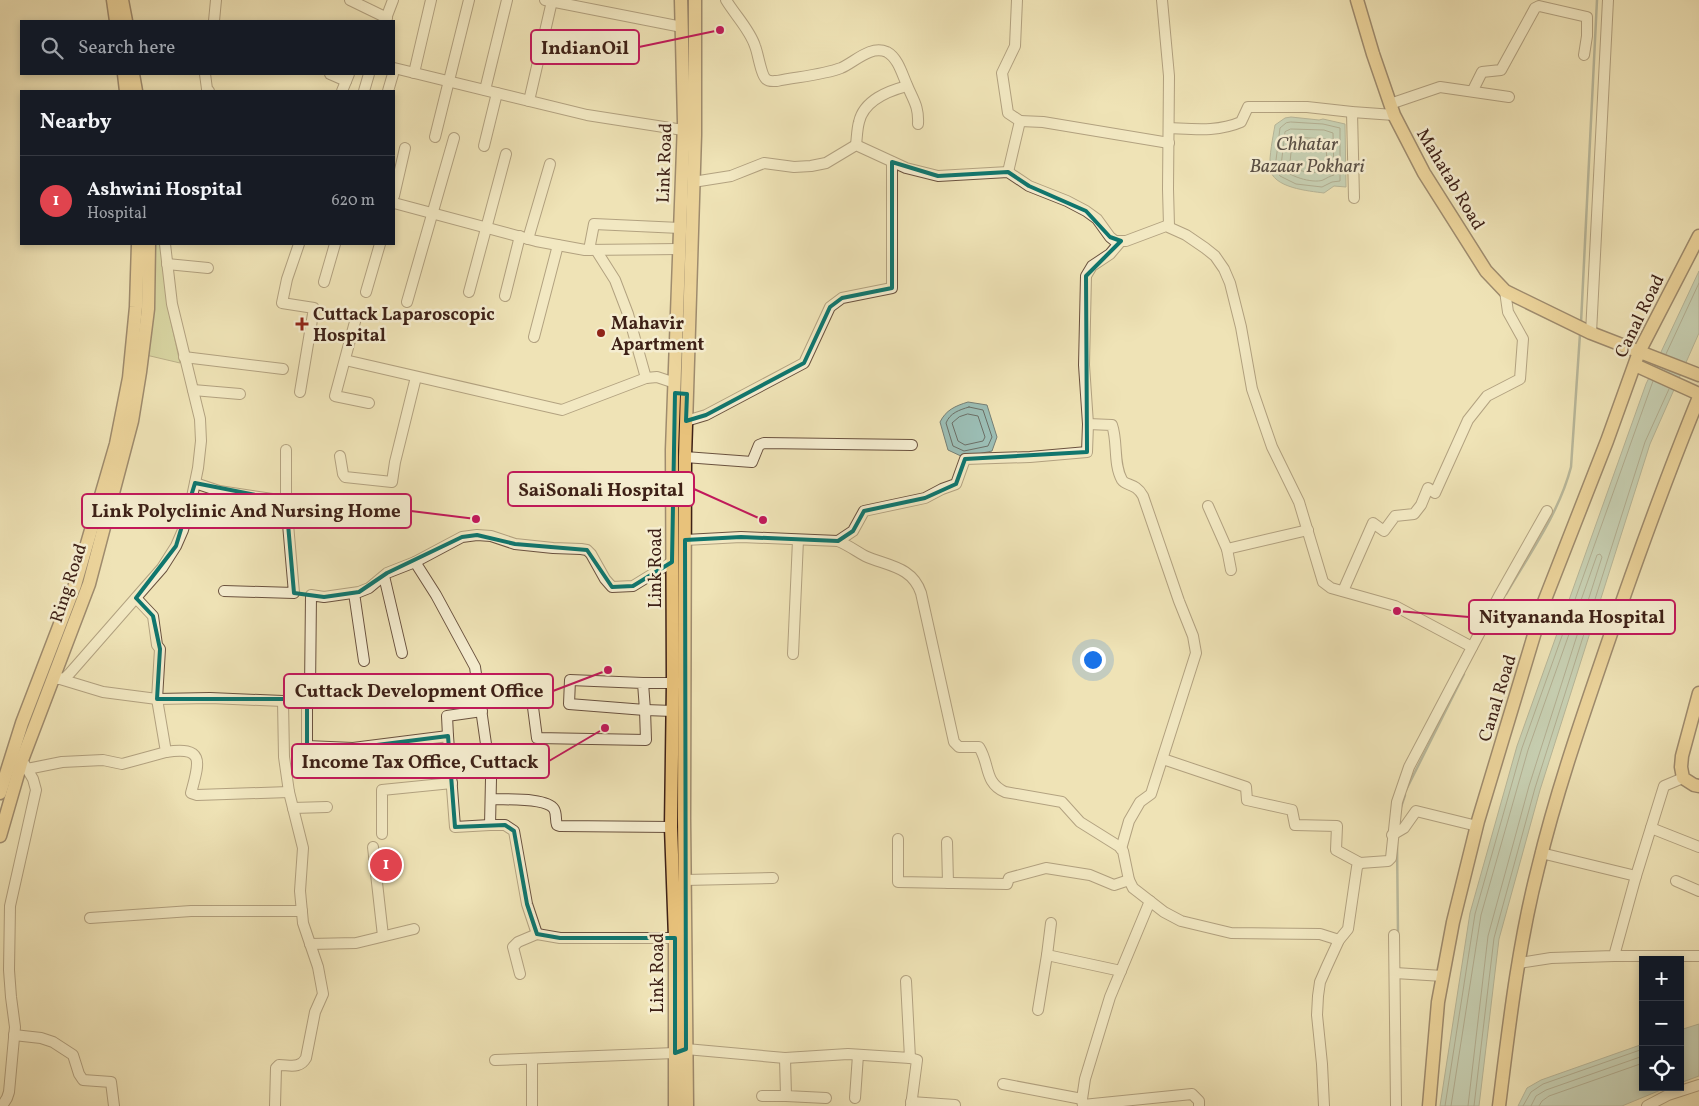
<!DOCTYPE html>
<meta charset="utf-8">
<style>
body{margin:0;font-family:Vollkorn,serif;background:#20242c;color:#f1f3f6}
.controls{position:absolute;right:15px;bottom:15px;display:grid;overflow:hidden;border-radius:0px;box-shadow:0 2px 8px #0003}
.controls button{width:45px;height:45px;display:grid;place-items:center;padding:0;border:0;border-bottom:1px solid #363941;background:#171b24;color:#f1f3f6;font:25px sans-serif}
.you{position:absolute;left:1092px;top:659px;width:18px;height:18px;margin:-12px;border:4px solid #fff;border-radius:50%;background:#1a73e8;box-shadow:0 0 0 8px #1a73e833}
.badge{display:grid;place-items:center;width:32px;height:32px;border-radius:50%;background:#c59692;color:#fff;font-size:16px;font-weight:700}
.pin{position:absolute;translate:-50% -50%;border:2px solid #fff;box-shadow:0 1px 5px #0006}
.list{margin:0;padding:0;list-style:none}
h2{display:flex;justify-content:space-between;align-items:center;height:65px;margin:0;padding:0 20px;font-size:21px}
h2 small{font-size:16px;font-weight:400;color:#9ea1a6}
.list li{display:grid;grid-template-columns:32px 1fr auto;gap:15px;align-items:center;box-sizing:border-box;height:90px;padding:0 20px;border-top:1px solid #363941}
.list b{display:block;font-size:19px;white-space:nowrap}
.list p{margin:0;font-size:16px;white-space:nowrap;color:#9ea1a6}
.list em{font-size:16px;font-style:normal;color:#9ea1a6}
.icon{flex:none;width:28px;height:28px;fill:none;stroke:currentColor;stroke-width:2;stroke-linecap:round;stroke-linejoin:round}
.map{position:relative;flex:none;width:1699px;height:1106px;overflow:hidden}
.search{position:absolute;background:#171b24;box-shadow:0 2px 8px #0003;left:20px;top:20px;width:375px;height:55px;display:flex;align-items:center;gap:12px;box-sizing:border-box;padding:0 18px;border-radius:0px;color:#9ea1a6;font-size:19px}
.panel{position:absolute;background:#171b24;box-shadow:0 2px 8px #0003;left:20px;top:90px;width:375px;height:155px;border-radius:0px}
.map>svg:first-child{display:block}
.green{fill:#bdc38b;stroke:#7e7251}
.water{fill:#9bbdb4;stroke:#767f75}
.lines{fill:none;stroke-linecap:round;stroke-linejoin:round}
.shore{stroke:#6c6f66;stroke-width:1}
.stream{stroke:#767f75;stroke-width:2.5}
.minor-casing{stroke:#6a523f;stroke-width:12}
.major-casing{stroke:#3e2117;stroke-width:15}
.minor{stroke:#f5edd0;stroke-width:10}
.major{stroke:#e8c27b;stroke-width:12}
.marked{fill:none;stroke:#0f766e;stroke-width:4;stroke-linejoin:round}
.poi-dot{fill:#8f2418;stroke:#f5edd0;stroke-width:2}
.labels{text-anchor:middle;stroke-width:5;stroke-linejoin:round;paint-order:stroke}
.street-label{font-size:18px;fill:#3e2117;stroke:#f5edd0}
.poi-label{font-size:18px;font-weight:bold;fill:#3e2117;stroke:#f5edd0;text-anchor:start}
.water-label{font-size:19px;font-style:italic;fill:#5a5046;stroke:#f5edd0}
.leader{fill:none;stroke:#c2185b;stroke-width:2}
.callout-dot{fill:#c2185b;stroke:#f5edd0;stroke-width:2}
.callout{fill:#f5edd0;stroke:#c2185b;stroke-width:2}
.callout-label{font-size:19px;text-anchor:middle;font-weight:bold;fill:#3e2117}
</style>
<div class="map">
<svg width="1699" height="1106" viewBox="0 0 1699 1106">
<rect width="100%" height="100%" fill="#efe3b6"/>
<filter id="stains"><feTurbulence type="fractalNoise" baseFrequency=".004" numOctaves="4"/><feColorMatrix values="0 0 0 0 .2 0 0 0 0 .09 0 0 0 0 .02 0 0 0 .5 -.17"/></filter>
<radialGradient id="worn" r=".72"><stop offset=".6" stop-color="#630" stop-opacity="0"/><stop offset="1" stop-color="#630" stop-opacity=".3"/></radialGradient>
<path class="green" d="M154,244h7l8,69 11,50 -34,-8z"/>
<g class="water">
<path d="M1291,117l28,3 4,-1 22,5 1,63 -12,-1 -10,7c-15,-2 -52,-5 -54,-25 -1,-12 3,-31 5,-43l10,-7z"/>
<path d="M1699,271v62l-49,111 -110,346 -41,149 -20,167h-39l30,-193 47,-167 129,-362z"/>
<path d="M968,402l19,3 10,32 -5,14 -29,6 -15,-7 -8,-28c6,-12 15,-16 28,-20z"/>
<path d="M1699,1024v52l-19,7v-53z"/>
<path d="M1643,1044v43h25l-46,19h-104l9,-18 14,-8z"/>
</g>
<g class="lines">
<g class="shore">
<path d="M1291,122l32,2 17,4v53l-8,1 -10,5 -26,-3 -16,-8 -5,-8 5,-40 6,-5z"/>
<path d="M1291,129l33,1 9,3 1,42c-4,1 -7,3 -11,5 -10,4 -37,-4 -42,-14l4,-34z"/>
<path d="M1293,137l33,2 1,30c-12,7 -25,3 -37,-3z"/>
<path d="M1666,354l33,-71"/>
<path d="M969,407l14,3 9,27 -4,9 -24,5 -11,-5 -7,-23c4,-10 13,-13 23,-16z"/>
<path d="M968,414l10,2 7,21 -2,4 -18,4 -7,-4 -6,-18 7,-6z"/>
<path d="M1445,1106l30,-192 47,-166 131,-367"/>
<path d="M1451,1106l30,-191 47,-165 69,-195 3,-1 2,3 -73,229 -41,150 -20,170"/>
<path d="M1474,1106l20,-168 41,-150 110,-346 24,-53"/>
<path d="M1523,1106l8,-14 12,-8 100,-35"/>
<path d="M1531,1106l5,-10 10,-6 97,-34"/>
<path d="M1539,1106l3,-5 7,-5 94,-33"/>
</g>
<g class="stream">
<path d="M1581,323l16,-323"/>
<path d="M1506,594c24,-41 53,-81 65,-127l9,-133"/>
<path d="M1406,790l58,-116"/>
<path d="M1401,807l4,-12"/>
<path d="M1397,842l1,92"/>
</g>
<g class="minor-casing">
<g id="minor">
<path d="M350,0l37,18"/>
<path d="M545,0l137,27"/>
<path d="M726,0c9,15 24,30 29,46 3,7 6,29 11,33 3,3 7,2 11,2 19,-4 46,-6 64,-13 14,-6 29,-23 46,-16 11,6 15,22 20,33 6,15 12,21 11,39"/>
<path d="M1017,0l-2,46 -13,27 6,40 12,8"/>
<path d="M1162,0l7,76 -1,113 1,37"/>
<path d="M214,21l2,-21"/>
<path d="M385,21l8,-21"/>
<path d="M394,68l193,47 96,15"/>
<path d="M414,73l17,-73"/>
<path d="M205,74l2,15 2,2"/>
<path d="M330,74l16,7"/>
<path d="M485,90l22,-90"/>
<path d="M1473,90l9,-18 19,-2 34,-62 4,-2 48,11v19l-3,19"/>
<path d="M342,91l7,-17"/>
<path d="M364,91l5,-17"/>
<path d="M388,91l5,-17"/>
<path d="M529,101l23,-100"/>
<path d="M1390,104l50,-17 69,10"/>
<path d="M1352,112l2,86"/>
<path d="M1169,128c25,1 49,4 72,-6l7,-15h59l45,5 42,3"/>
<path d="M435,137l34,-137"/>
<path d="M856,145c1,-8 1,-16 3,-23 5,-22 29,-31 48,-36"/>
<path d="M484,146l13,-53"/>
<path d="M1008,172l12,-51 23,1 126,21"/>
<path d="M693,182l38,-6 33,-13 30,4 17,-1 15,-3 30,-18 50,23 32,8 70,-4 21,14 38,15 19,10 11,8 13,18 5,4h11l40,-15 20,9 19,13 10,8 9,13 6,14 11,44 11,62 20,58 27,55 24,80 8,6 64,18 77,41"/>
<path d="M394,196l11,-48"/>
<path d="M394,203l142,38 49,9 95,-1"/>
<path d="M528,239l22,-75"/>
<path d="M1121,241l-11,13 -18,12 -6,10 -2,89 4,59 24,1c6,17 1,39 10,55 4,6 14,3 21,16l36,105 14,35 3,17 -45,141 -11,8 -11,19 -8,28"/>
<path d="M299,244l-12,35 -5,24 32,5 -14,84"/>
<path d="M589,250l5,-26 86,4"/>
<path d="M596,250l19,30 13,34 18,64"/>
<path d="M167,264l41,4"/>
<path d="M324,282l11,-38"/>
<path d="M366,292l14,-48"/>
<path d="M469,292l37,-138"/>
<path d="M505,296l15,-60"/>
<path d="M407,302l47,-164"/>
<path d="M356,318l-21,78 34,7"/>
<path d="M1591,333l17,-333"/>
<path d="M534,337l24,-92"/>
<path d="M184,357l99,12"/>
<path d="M345,360l217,50 84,-32 11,-1 18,6"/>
<path d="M193,390l47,4"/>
<path d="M686,421l20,-6 98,-52 26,-56 12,-9 50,-10v-126"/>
<path d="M340,456l3,18 2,3 47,5 3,-20 21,-85"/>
<path d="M685,457l67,5 7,-17 5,-2 148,2"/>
<path d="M195,483l24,8 67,10 8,92 -70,-2"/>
<path d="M286,501v-51"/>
<path d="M1208,506l19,43 81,-19"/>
<path d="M685,540l56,-3 97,4c10,4 18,10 27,15 22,10 47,10 56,37l33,149 5,5h20c11,17 5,36 26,45l57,10 18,20 40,25 3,4 6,29 4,8 31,24 17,9 50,12 89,1 19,6"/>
<path d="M838,541l15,-10 11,-20 61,-13 17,-9 14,-5 9,-25 65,-2 57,-5 1,-28"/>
<path d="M1227,549l4,21"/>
<path d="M415,562l21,33 39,72 16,112 -1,46h15l9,6 13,73 10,30"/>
<path d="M384,576l18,77"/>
<path d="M1343,591l30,-68 11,8 11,-15 19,-2 7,-9 7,-17 7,5 33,-73 19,-24 33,-17 3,-40 -15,-27 -3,-21"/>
<path d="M354,593l10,68"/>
<path d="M793,654l5,-114"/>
<path d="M58,679l7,-1 5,-5 92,-105 14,-22 7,-16 9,-33 6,-29 3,-27 -1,-22 -28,-115 -7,-60"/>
<path d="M60,679l43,13 54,7 53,-1 73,3 15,-1 9,-5 3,-5 1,-95 13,2 35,-5 10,-4 18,-15 28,-11 47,-25 15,-2 14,1 24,8 38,4 28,1 6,1 4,4 14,25 7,8 21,-1 39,-24"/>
<path d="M643,683l-73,-3 -1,24 76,6 -2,-27h36"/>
<path d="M531,692l6,46 109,2 -1,-30 28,1"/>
<path d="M307,695v51l46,2 95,-12 7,91 35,-2"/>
<path d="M448,736l-1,-20 35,-5"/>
<path d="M166,752c40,-6 33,11 25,41l6,2 92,-3"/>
<path d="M1163,759l83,28 1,13 45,10 3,15 42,1 -1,24 24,13 28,-2 3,-3 6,-56 12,-35 90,-171 48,-85"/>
<path d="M27,769l35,-7 41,-2 19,4 44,-12 -9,-53 3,-50 -3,-4 -4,-29 -17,-18"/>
<path d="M491,799c14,1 55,-2 63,10 3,5 1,10 3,16l3,1 111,1"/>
<path d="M293,808l34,-1"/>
<path d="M1651,828l48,19"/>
<path d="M382,834v-44l70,-7"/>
<path d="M1392,835l12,-7 12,-17 61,15"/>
<path d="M898,839v43l109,2 2,-6 37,-10 44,7 24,10 15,-5"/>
<path d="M947,842l1,41"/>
<path d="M373,847l10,89"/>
<path d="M1541,853l95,23"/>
<path d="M685,880l88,-2"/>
<path d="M1676,881l23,10"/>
<path d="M90,918l101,-7h111"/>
<path d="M1051,923l-4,32 74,16"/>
<path d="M1394,935l2,171"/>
<path d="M310,944l46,-1 58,-14"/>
<path d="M1614,956h85"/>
<path d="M1519,963l32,-5 63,-2 22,-80 28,-90 19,-8"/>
<path d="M1395,973l48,3"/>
<path d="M520,974l-7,-27 5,-5 19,-8 23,4h115"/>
<path d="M1038,1010l9,-55"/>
<path d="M14,1035l27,3 12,4 20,13 6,19 4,6 28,2 3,24"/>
<path d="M785,1058l1,38 40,2"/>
<path d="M910,1058l7,2 -6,46"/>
<path d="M532,1059v47"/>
<path d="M495,1060l180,-7 11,-4 99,9 63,-4 62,4 -4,-77"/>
<path d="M1003,1084l79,15"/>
<path d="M762,1096h24"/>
<path d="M855,1098l3,-43"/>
<path d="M911,1102l44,3"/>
<path d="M1083,1105l109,-11 7,7v5"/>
<path d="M2,1106l5,-8 2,-6 6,-65 -4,-30 -2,-27 1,-64 26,-116 -3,-11 -11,-19"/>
<path d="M275,1106l1,-38 3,-3c11,0 21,4 27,-7l9,-46 8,-18 -5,-27 -15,-44 -3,-32 3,-43 -14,-56 -5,-35 -1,-56"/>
<path d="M1083,1106l-1,-7 3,-20 25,-82 40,-96"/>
<path d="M1324,1106l-2,-42 -5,-49 1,-19 2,-14 7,-16 12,-26 9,-11 9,-62 3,-4"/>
<path d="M1647,1106l21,-11 31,-10"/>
</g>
</g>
<g class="major-casing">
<g id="major">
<path d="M113,0l3,21"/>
<path d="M122,0l4,21"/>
<path d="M1357,0l16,54 21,61 30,58 62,98 19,20 86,42 108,42"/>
<path d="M124,74l2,17"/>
<path d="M133,74l3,17"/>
<path d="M1635,365l64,29"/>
<path d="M1699,693l-17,63 -1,11 2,11 11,7 5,1"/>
<path d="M0,793l22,-70 53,-138 41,-141 13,-66 7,-71 2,-63"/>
<path d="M0,836l22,-76 67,-176 43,-163 8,-49 8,-63 1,-65"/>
<path d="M675,1106v-168l-4,-111 2,-144 -1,-233 12,-328 -3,-122"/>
<path d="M687,1106l-3,-287 1,-362 10,-322v-135"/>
<path d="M1429,1106l9,-104 15,-80 25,-101 66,-219 63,-161 32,-89 60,-116"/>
<path d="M1499,1106c10,-80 19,-160 39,-238 18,-75 43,-147 68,-220 29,-84 59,-168 93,-251"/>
</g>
</g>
<use href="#minor" class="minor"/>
<use href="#major" class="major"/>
</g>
<path d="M0 0H1699V1106H0ZM892,162l46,14 70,-4 21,14 57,25 24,26 11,4 -35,35 1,176 -122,7 -9,25 -31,14 -61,13 -11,20 -15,10 -97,-4 -56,3 1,509 -11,4v-115h-115l-23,-4 -10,-30 -13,-73 -9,-6 -50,2 -7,-91 -95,12 -46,-2v-47h-150l3,-50 -7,-33 -17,-18 40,-52 19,-63 91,18 8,92 30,4 35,-5 28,-19 75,-36 15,-2 38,9 72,6 25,37 21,-1 39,-24 3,-169 12,1 -1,27 20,-6 98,-52 26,-56 12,-9 50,-10z" fill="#efe3b6" fill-opacity=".55" fill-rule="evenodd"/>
<path class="marked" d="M892,162l46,14 70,-4 21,14 57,25 24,26 11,4 -35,35 1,176 -122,7 -9,25 -31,14 -61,13 -11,20 -15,10 -97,-4 -56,3 1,509 -11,4v-115h-115l-23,-4 -10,-30 -13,-73 -9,-6 -50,2 -7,-91 -95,12 -46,-2v-47h-150l3,-50 -7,-33 -17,-18 40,-52 19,-63 91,18 8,92 30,4 35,-5 28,-19 75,-36 15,-2 38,9 72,6 25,37 21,-1 39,-24 3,-169 12,1 -1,27 20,-6 98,-52 26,-56 12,-9 50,-10z"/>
<g class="poi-dot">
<path d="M299.5 316.5h5v5h5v5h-5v5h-5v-5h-5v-5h5z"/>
<circle cx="601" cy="333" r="5"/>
</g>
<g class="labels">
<g class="street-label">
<text transform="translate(664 163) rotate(-88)" y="6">Link Road</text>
<text transform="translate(1451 179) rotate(59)" y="6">Mahatab Road</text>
<text transform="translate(1639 316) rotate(-64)" y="6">Canal Road</text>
<text transform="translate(655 568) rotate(-90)" y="6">Link Road</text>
<text transform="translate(68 583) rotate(-72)" y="6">Ring Road</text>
<text transform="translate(1497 698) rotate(-73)" y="6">Canal Road</text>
<text transform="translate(657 973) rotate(-90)" y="6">Link Road</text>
</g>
<g class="poi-label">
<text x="313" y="320">Cuttack Laparoscopic<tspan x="313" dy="21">Hospital</tspan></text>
<text x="611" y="329">Mahavir<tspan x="611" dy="21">Apartment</tspan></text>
</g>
<g class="water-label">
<text x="1307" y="150">Chhatar<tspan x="1307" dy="22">Bazaar Pokhari</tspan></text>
</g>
</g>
<path class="leader" d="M720 30L639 47M763 520L694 489M476 519L411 511M1397 611L1469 617M608 670L553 691M605 728L549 761"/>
<g class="callout-dot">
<circle cx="720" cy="30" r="5"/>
<circle cx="763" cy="520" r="5"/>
<circle cx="476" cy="519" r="5"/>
<circle cx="1397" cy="611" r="5"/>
<circle cx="608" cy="670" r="5"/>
<circle cx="605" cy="728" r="5"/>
</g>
<g class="callout">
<rect x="531" y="30" width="108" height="34" rx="5"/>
<rect x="508" y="472" width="186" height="34" rx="5"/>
<rect x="82" y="494" width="329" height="34" rx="5"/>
<rect x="1469" y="600" width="206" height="34" rx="5"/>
<rect x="284" y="674" width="269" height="34" rx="5"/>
<rect x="292" y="744" width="257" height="34" rx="5"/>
</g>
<g class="callout-label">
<text x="585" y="54">IndianOil</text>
<text x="601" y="496">SaiSonali Hospital</text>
<text x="246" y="517">Link Polyclinic And Nursing Home</text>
<text x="1572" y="623">Nityananda Hospital</text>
<text x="419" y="697">Cuttack Development Office</text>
<text x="420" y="768">Income Tax Office, Cuttack</text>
</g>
<rect width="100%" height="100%" filter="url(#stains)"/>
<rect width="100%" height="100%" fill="url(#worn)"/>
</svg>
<div class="controls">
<button>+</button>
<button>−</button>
<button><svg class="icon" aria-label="locate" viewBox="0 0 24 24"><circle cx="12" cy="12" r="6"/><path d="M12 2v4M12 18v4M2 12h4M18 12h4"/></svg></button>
</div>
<div class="you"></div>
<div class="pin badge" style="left:386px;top:865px;background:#e0444e">1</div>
<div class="search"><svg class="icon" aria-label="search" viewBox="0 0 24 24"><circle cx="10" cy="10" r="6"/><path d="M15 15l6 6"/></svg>Search here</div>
<section class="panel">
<h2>Nearby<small></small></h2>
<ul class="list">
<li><span class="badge" style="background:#e0444e">1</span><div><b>Ashwini Hospital</b><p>Hospital</p></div><em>620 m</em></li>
</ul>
</section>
</div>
